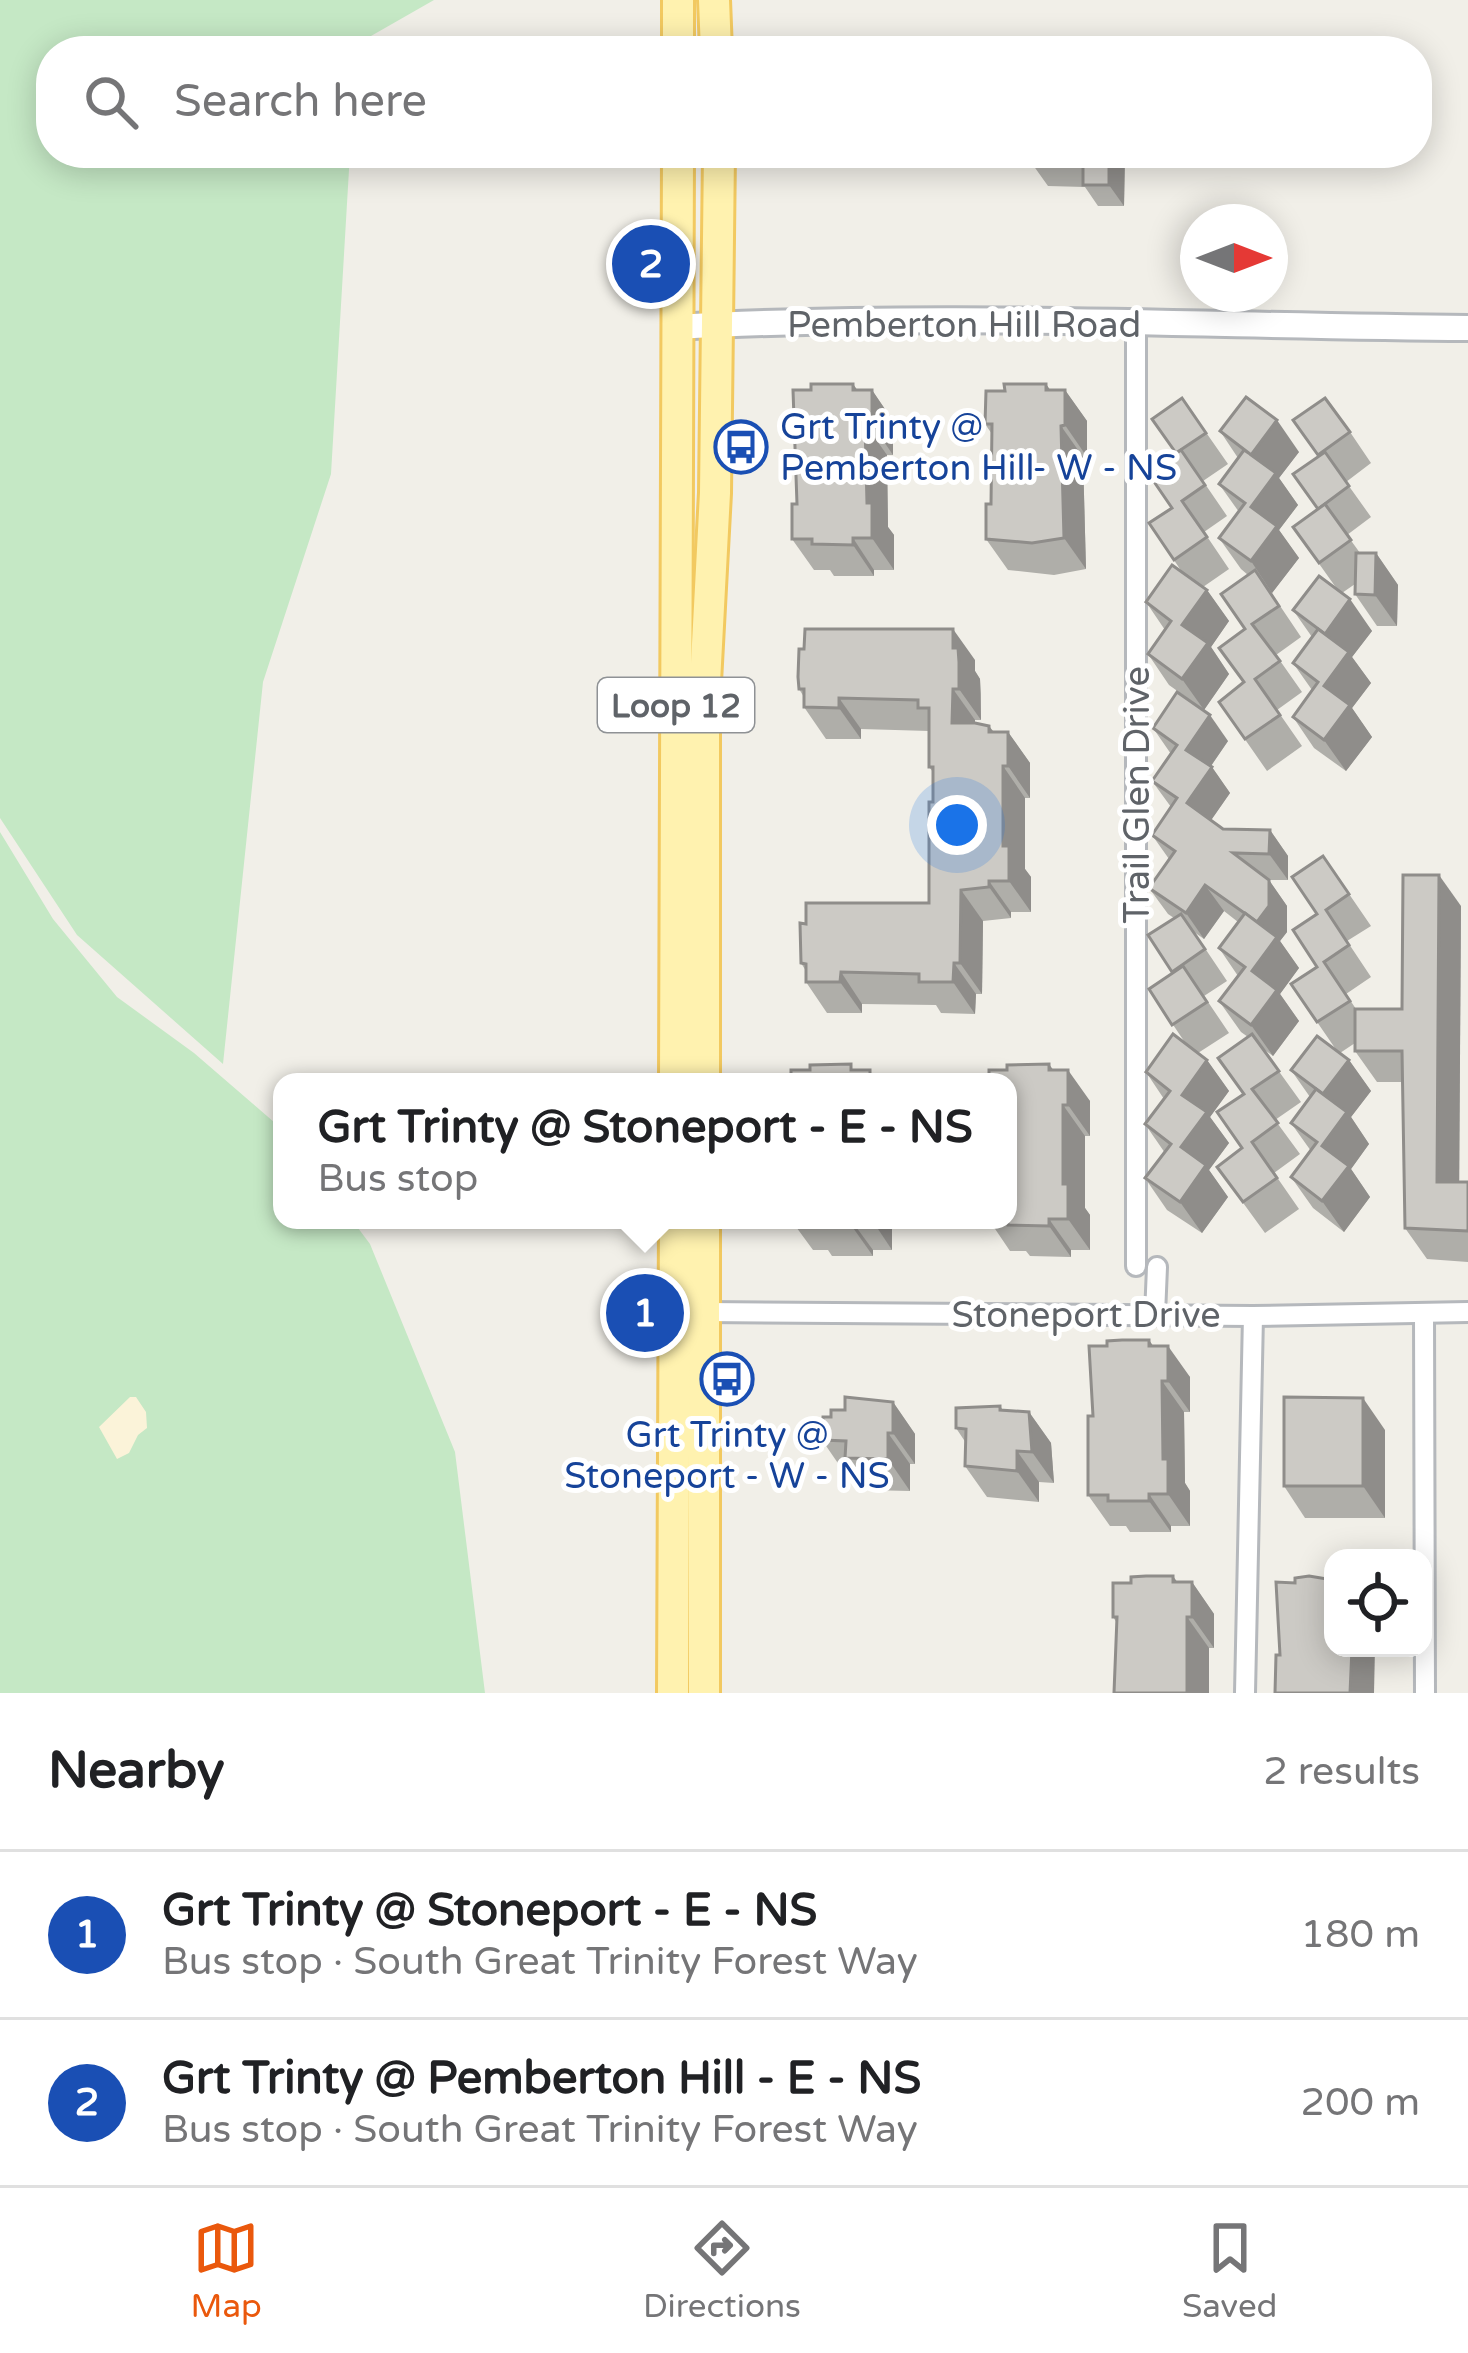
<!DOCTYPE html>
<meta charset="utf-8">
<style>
body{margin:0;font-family:"Varela Round",sans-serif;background:#f2f2f2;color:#202124}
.controls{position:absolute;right:36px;bottom:36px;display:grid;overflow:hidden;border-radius:24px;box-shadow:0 6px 30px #0003}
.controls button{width:108px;height:108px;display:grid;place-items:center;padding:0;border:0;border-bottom:3px solid #e0e0e0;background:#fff;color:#202124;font:60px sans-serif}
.compass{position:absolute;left:1180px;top:204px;width:108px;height:108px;border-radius:50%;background:#fff;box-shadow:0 6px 30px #0003;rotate:90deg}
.you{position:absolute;left:957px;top:825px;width:42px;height:42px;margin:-30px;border:9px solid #fff;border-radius:50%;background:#1a73e8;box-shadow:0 0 0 18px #1a73e833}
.badge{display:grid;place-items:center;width:78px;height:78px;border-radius:50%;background:#ea580c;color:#fff;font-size:39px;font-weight:700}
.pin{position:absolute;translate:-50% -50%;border:6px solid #fff;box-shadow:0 3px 12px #0006}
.popup{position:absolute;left:273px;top:1073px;width:744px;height:156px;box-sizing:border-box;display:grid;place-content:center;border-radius:24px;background:#fff;filter:drop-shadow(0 3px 9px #0005);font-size:39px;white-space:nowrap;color:#757577}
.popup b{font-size:45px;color:#202124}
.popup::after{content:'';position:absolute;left:50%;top:100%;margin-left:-24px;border:24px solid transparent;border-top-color:#fff}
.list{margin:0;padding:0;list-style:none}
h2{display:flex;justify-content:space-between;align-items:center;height:156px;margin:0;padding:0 48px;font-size:51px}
h2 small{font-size:39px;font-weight:400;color:#757577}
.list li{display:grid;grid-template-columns:78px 1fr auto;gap:36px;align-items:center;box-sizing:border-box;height:168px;padding:0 48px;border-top:3px solid #e0e0e0}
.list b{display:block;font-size:45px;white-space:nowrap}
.list p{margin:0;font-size:39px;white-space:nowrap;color:#757577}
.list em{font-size:39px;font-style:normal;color:#757577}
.icon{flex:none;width:66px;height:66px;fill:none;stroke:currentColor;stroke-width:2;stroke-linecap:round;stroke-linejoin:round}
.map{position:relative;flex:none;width:1468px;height:1693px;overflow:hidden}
.search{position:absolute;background:#fff;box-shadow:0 6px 30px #0003;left:36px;right:36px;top:36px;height:132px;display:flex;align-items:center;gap:30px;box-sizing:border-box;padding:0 42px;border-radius:48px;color:#757577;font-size:45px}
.sheet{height:492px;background:#fff}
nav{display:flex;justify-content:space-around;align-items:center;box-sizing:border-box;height:168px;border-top:3px solid #e0e0e0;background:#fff;font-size:33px;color:#757577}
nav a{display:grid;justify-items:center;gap:6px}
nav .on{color:#ea580c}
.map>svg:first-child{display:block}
.green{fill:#c5e8c5}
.sand{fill:#fbf3d9}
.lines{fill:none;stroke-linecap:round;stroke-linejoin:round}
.minor-casing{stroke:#b5b8bc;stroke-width:24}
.tertiary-casing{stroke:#b5b8bc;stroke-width:30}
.primary-casing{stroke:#f2c960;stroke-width:36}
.minor{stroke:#fff;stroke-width:18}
.tertiary{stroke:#fff;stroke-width:24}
.primary{stroke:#fff2af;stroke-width:30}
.wall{fill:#afaea9}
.shaded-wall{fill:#8f8d8a}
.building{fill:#cccac5;stroke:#8f8d8a;stroke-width:3}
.labels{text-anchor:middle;stroke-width:10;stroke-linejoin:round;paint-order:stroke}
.shield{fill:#fff;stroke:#8f9295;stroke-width:3}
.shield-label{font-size:33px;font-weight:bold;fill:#5f6368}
.street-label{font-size:36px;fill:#5f6368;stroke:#fff}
.transit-label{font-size:36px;fill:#164399;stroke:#fff;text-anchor:start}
</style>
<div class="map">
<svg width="1468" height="1693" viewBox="0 0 1468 1693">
<rect width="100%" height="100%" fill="#f1efe8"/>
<g class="green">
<path d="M0,0h434l-77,44 -1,7h-305v102h299l-19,321 -68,208 -40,382 -146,-129 -77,-117z"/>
<path d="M0,832l53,87 64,78 77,56 88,76v91h70l18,24 85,208 30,241h-485z"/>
</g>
<path class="sand" d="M130,1397h6l10,15 1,16 -9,7 -9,18 -12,6 -18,-32z"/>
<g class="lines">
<g class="minor-casing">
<g id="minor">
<path d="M1136,1266v-943"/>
<path d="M704,1312l549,4 215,-4"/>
<path d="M1424,1313l1,380"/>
<path d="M1155,1315l2,-48"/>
<path d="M1245,1693l8,-377"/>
</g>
</g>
<g class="tertiary-casing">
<path id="tertiary" d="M677,327c262,-15 528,-1 791,1"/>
</g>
<g class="primary-casing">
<g id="primary">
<path d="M678,0v51"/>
<path d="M714,0l2,51"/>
<path d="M675,1082l3,-929"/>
<path d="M704,1082v-381l11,-208 4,-340"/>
<path d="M704,1220v473"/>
<path d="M673,1693l2,-473"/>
</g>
</g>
<use href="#minor" class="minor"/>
<use href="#tertiary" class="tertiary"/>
<use href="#primary" class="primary"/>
</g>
<g class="wall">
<path d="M1033,153h92l-1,53h-26l-13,-19 -37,-1 -15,-21z"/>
<path d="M853,384l4,6h15l21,31v34h-6l1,72 6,8v35h-20v6h-40l-4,-6h-16l-22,-31 5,-35z"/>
<path d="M1046,384l4,6h15l22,31v36h-4l3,112 -32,6 -46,-5 -22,-31 5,-35 1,-70 -7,-10 20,-33z"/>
<path d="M1182,398l46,66 -25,17 24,35 -23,16 25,37 -26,18 4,3 22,31 -18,26 18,27 -25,36 -35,-25 -21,-31 17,-24 -19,-28 36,-30 -33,-49 23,-15z"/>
<path d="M1293,420l57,12 21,31 -25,19 25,35 -24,18 13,18h16l22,32 -1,41h-20l-22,-32v-10l-13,9 30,38 -20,26 19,26 -19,25 20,29 -26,34 -32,-23 -21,-31 19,-27 -19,-27 19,-26 -19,-27 44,-21 -44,-62 25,-18v-53z"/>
<path d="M1220,431l79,21 -20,26 19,27 -19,25 20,28 -27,35 -2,-2 31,46 -25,18 26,37 -25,18 25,36 -35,25 -48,-69 25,-19 4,-108 -7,-6 -22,-31 20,-26 -20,-28 19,-26z"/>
<path d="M975,660v11l5,8 1,15v26h-6v3l14,3 5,6h14l22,31v35h-5v71l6,8v35h-20v6l-28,3 -1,73h-6l-1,20 -34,-1 -5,-8 -74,-1v9h-35l-21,-31v-11l-5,-8 5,-39 123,-21 4,-131 -4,-5v-36l-68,-2v10h-35l-22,-32v-10l-5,-8z"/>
<path d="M1153,728l75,13 -17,25 19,27 -19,27 12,9 47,1 18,26v24h-19l18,26v26l-7,9 19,27 -19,26 19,27 -26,35 -11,-8 39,54 -26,18 25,34 -26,19 25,36 -34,24 -48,-66 25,-19 6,-111 -7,-5 -22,-31 19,-25 -19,-28 19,-26 -14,-11 -20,28 -10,-7 33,49 -23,15 25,37 -31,20 9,7 22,31 -19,26 19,26 -20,27 19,27 -26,36 -35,-23 -22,-32 20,-25 -20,-29 19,-25 -18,-27 40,-28 -37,-55 24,-16 1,-55 -6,-4 -19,-26 20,-29 -17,-24 19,-28 -19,-26 19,-27z"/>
<path d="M1323,856l48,70 -24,15 24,36 -25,17 10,15h46l59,-103 -2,276h9v80l-41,-3 -22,-31 -2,-146h-26l-22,-31v-8l-15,10 9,7 22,31 -20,26 18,27 -18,25 19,28 -26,35 -31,-24 -22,-31 20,-26 -20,-28 19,-26 -19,-27 46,-19 -46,-67 26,-17v-53z"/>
<path d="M1053,1070l37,31v35h-5v72l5,7v35h-19v7l-41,-1 -4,-5h-16l-21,-31z"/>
<path d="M791,1220h101v30h-19v6h-41l-4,-6h-15z"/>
<path d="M1149,1340l4,6 37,31v35h-6l1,71 5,8v35h-19v6h-41l-4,-6h-16l-22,-31 5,-79 14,-70z"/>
<path d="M893,1402l22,32v30h-5v27l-43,-1 -12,-18h-11l-22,-32 23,-30z"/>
<path d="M1000,1406l3,4 26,2 22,31 3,40 -15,-1v20l-52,-5 -22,-31 1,-23 -10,-15z"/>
<path d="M1385,1430v88h-80l-21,-32z"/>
<path d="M1177,1582h15l22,32v34h-5v45h-95l3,-70 -4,-6z"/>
</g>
<g class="shaded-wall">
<path d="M1109,153h16l-1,53 -15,-21z"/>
<path d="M853,384l19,27v-21l21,31v34l-21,-31 -19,-34z"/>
<path d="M1046,384l19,28v-22l22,31v36l-22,-32 -19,-35z"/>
<path d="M1277,420l22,32 -20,26 19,27 -19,25 20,28 -27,35 -21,-32v-106z"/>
<path d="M865,424l22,31 1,72 6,8v35l-22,-32 -5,-35z"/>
<path d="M1061,426l22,31 3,112 -22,-31z"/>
<path d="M853,538l21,32v6l-21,-31z"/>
<path d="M1376,553l22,32 -1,41 -22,-31z"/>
<path d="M1207,590l22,31 -18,26 18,27 -25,36 -22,-31v-54z"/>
<path d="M1350,599l22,32 -20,26 19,26 -19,25 20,29 -26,34 -22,-31 1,-106z"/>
<path d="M953,629l22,31v11l5,8 1,41 -22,-31 -6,-41z"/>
<path d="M953,689l22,31 -1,34 -22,-31z"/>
<path d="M839,698l22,31v10l-22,-31z"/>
<path d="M1210,715l18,26 -24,35 -18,-26z"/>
<path d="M989,726l19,27v-21l22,31v35l-22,-32 -19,-34z"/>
<path d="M1003,766l22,32v71l6,8v35l-22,-31 -6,-35z"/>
<path d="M1212,767l18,26 -25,36 -18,-26z"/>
<path d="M1270,830l18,26v24l-19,-26z"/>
<path d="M1439,875l22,31 -2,307 -22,-31z"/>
<path d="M1269,880l18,26v26l-7,9 19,27 -19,26 19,27 -26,35 -22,-31 1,-54 4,-48z"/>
<path d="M989,881l22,31v6l-22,-31z"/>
<path d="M1205,885l19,26 -20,28 -18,-26z"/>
<path d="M961,890l22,31 -1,73 -22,-31z"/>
<path d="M954,963l22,31 -1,20 -22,-32z"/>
<path d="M841,972l21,32v9l-22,-31z"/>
<path d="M1207,1060l22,31 -19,26 19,26 -20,27 19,27 -26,36 -22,-31 2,-107z"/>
<path d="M1349,1060l22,31 -20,26 18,27 -18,25 19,28 -26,35 -22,-31 1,-107z"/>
<path d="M1049,1064l19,27v-21l22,31v35l-22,-31 -19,-35z"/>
<path d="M1063,1105l22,31v72l5,7v35l-22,-31 -5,-35z"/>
<path d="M1049,1219l22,31v7l-22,-31z"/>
<path d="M851,1220l22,30v6l-22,-31z"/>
<path d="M872,1220h20v30z"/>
<path d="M1149,1340l19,28v-22l22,31v35l-22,-31 -19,-35z"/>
<path d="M1162,1381l22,31 1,71 5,8v35l-22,-32 -5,-35z"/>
<path d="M1363,1398l22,32v88l-22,-32z"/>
<path d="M893,1402l22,32v30l-22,-31z"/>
<path d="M1029,1412l22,31 3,40 -22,-31z"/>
<path d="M888,1433l22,31v27l-22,-32z"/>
<path d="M1017,1451l22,31v20l-22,-31z"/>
<path d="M1149,1494l22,32v6l-22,-31z"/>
<path d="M1173,1576l19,27v-21l22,32v34l-22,-31 -19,-35z"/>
<path d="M1187,1617l22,31v45h-22z"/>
<path d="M1352,1648h23l-1,45h-24z"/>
</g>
<g class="building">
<path d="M1033,153h76v32h-26v-19l-50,-1z"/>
<path d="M811,384h42v6h19v34h-7l2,79h5v35h-19v7l-41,-1v-5h-20v-35h5l-4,-114h18z"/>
<path d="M1004,384h42v6h19v35l-4,1 3,112 -32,5 -46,-4v-35h5l1,-80h-7l1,-33h19z"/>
<path d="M1246,397l31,23 -26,35 25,18 -25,34 26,19 -26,35 -32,-23 26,-35 -26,-19 25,-34 6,4 -30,-23z"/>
<path d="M1182,398l24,35 -30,20 -24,-34z"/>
<path d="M1325,398l25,34 -32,23 -25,-35z"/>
<path d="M1181,450l24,35 -23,16 25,36 -33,23 -25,-37 23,-15 -24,-35z"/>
<path d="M1325,452l24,34 -31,23 -25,-35z"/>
<path d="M1325,504l26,36 -32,23 -26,-36z"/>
<path d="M1356,553h20l-1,42 -20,-1z"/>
<path d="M1172,565l35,25 -25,35 26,18 -26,36 -34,-25 23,-33 -25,-19z"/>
<path d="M1255,570l24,36 -27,18 28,37 -25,18 25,36 -35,24 -26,-37 25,-20 -25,-34 26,-19 -24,-35z"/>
<path d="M1319,576l31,23 -25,35 -32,-24z"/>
<path d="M805,629h148v19h5l1,14v27h-6l-1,34h23l14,3v6h19v34h-5v80h6v35h-20v6l-28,3 -1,73h-6l-1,19h-34v-8l-78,-2 -1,10h-34v-18l-5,-1 -1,-40 6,1v-21h123v-101h4v-35h-4v-59h-11v-8l-79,-2v10l-35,-1v-18h-5l-1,-12 1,-28h5z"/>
<path d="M1318,629l31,23 -25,34 26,19 -26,35 -31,-23 25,-35 -25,-19z"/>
<path d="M1177,692l33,23 -24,35 26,17 -25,36 36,26 47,1 -1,24 -36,-1 36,27v26l-12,16 -52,-37 -19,28 -37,-25 26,-37 -23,-16 25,-37 -25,-17 25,-36 -24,-17z"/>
<path d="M1323,856l26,38 -23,16 23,35 -25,17 26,39 -33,21 -26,-38 26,-17 -24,-37 24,-16 -25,-37z"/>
<path d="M1403,875h36l-2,307h31v49l-63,-3 -3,-177h-47v-42h47z"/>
<path d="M1245,913l32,24 -25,34 25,19 -26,35 -32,-24 26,-34 -26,-19z"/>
<path d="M1181,914l24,35 -33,23 -24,-37z"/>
<path d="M1183,966l24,36 -35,23 -23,-36z"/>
<path d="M1173,1034l34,26 -25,35 25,17 -26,35 25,18 -26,37 -35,-24 26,-34 -26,-20 25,-33 -24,-19z"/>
<path d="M1252,1034l27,37 -27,18 26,34 -26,19 25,36 -34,24 -26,-35 25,-19 -25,-36 27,-18 -26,-36z"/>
<path d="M1317,1036l32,24 -26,34 -32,-24z"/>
<path d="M851,1064v6h19v12h-79v-12h19v-5z"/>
<path d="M1049,1064v6h19v35h-5v79h5v35h-19v7l-41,-1v-143h-19v-12h18v-5z"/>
<path d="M1316,1089l31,23 -25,34 27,20 -27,35 -31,-24 26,-35 -26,-19z"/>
<rect x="810" y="1220" width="41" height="5"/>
<path d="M1122,1340h27v6h19v35h-6l1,78h5v35h-19v7h-41v-6h-20v-79h5l-4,-70h18v-5z"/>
<path d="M845,1397l48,5v31h-5v26l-43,-1 1,-17 -24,-1 1,-23h8v-7h14z"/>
<path d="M1284,1397l79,1v88h-79z"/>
<path d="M1000,1406v4l29,2 3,40 -15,-1v20l-52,-5 1,-37 -10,-1v-20z"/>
<path d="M1146,1576h27v6h19v35h-5v76h-73l3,-76h-4v-34h18v-6z"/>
<path d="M1309,1576l24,4v68h19l-2,45h-75l1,-38h4l-4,-73 19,1v-5z"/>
</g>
<defs>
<g id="bus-ring" transform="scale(2.7)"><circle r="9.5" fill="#fff" stroke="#1a4fb4" stroke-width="1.5"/><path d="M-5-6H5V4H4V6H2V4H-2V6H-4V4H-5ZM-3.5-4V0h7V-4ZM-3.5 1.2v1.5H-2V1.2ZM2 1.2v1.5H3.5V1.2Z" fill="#1a4fb4"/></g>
</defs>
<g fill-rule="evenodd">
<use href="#bus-ring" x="741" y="447"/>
<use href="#bus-ring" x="727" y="1379"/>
</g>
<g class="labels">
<rect class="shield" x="598" y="678" width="156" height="54" rx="9"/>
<g class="shield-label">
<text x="676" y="717">Loop 12</text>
</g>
<g class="street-label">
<text x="964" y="337">Pemberton Hill Road</text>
<text transform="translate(1136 795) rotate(-90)" y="13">Trail Glen Drive</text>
<text x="1086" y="1327">Stoneport Drive</text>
</g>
<g class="transit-label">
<text x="780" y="439">Grt Trinty @<tspan x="780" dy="41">Pemberton Hill- W - NS</tspan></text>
<text x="727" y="1447" text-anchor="middle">Grt Trinty @<tspan x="727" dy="41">Stoneport - W - NS</tspan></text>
</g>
</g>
</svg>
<div class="controls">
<button><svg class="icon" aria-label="locate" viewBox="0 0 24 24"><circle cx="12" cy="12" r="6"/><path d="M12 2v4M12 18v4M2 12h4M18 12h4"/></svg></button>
</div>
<svg class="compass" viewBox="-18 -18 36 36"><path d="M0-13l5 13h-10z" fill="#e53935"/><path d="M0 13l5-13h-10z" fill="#757577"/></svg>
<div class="you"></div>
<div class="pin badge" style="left:645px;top:1313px;background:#1a4fb4">1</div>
<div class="popup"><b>Grt Trinty @ Stoneport - E - NS</b>Bus stop</div>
<div class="pin badge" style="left:651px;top:264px;background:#1a4fb4">2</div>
<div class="search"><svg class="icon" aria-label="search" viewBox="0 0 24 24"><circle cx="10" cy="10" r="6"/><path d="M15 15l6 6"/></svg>Search here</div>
</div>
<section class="sheet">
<h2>Nearby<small>2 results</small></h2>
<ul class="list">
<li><span class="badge" style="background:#1a4fb4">1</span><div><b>Grt Trinty @ Stoneport - E - NS</b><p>Bus stop · South Great Trinity Forest Way</p></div><em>180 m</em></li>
<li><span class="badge" style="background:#1a4fb4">2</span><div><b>Grt Trinty @ Pemberton Hill - E - NS</b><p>Bus stop · South Great Trinity Forest Way</p></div><em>200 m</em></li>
</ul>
</section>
<nav>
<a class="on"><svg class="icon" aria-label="map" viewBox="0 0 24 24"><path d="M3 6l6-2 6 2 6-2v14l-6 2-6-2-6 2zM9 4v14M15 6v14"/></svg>Map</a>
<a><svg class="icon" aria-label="directions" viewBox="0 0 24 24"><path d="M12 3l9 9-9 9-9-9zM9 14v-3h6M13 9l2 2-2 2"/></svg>Directions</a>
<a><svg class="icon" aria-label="saved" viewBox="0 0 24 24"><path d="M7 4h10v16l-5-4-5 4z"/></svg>Saved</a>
</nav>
